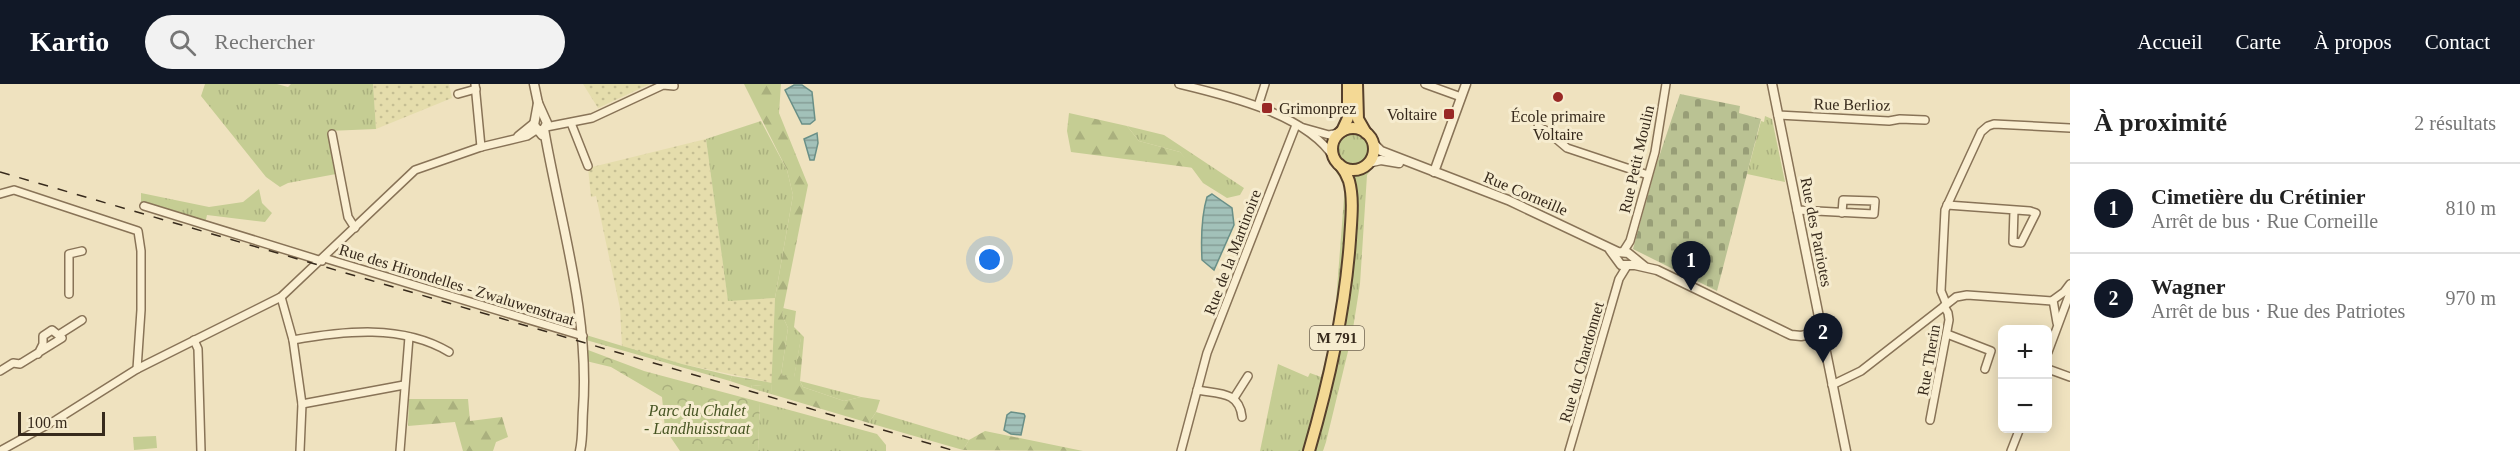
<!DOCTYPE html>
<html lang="fr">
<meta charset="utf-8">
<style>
body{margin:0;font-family:Georgia,serif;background:#f2f2f2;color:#222}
.controls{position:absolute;right:18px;bottom:18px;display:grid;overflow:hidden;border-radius:9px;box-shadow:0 3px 15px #0003}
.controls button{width:54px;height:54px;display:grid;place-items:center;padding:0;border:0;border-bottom:2px solid #e0e0e0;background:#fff;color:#222;font:30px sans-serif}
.scale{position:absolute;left:18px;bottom:15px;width:87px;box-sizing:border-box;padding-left:6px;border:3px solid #372a1c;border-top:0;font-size:16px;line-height:21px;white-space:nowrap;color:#372a1c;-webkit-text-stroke:4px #f6eccf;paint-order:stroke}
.you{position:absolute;left:990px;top:176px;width:21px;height:21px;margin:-15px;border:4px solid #fff;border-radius:50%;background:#1a73e8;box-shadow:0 0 0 9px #1a73e833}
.badge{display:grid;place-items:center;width:39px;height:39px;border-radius:50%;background:#111827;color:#fff;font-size:20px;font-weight:700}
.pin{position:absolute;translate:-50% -50px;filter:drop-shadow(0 2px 3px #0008)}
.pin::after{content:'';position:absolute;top:32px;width:21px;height:18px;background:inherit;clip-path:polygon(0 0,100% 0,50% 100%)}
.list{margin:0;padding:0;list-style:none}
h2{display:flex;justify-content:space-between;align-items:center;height:78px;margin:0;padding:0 24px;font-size:26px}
h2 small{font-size:20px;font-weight:400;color:#767676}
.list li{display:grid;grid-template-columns:39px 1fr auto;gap:18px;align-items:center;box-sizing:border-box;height:90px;padding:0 24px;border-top:2px solid #e0e0e0}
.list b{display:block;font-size:22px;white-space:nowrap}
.list p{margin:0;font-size:20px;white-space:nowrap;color:#767676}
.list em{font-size:20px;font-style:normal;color:#767676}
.icon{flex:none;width:33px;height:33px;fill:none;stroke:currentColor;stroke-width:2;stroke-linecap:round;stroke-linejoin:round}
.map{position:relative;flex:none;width:2070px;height:367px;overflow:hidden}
header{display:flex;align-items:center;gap:36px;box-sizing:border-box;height:84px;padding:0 30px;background:#111827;color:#fff}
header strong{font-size:28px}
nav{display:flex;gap:33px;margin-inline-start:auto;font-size:21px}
.search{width:420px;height:54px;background:#f2f2f2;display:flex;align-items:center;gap:15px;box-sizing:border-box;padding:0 21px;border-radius:33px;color:#767676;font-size:22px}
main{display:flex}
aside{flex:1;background:#fff}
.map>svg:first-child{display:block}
.farmland{fill:url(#farmland-dots)}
.grass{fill:url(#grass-tufts)}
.forest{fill:url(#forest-firs)}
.cemetery{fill:url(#cemetery-stones)}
.park{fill:url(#park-crowns)}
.pitch{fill:#c5cd93}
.water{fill:url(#water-rules);stroke:#698f87;stroke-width:1.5}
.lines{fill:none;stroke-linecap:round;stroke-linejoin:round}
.minor-casing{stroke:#887357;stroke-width:10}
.tertiary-casing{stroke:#887357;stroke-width:11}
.primary-casing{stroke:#56402c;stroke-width:14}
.minor{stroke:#faefd2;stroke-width:7}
.tertiary{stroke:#faefd2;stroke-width:8}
.primary{stroke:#f4d995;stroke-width:10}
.rail{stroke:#372a1c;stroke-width:1.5;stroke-dasharray:10 10;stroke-linecap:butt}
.poi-dot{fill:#992825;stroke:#f6eccf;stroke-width:2}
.labels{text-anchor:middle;stroke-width:6;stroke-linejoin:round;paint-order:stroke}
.shield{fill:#f6eccf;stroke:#706452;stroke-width:1.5}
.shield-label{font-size:15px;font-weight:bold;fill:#372a1c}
.street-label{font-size:16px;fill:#372a1c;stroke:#f6eccf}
.poi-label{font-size:16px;fill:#372a1c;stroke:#f6eccf;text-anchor:start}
.park-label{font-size:16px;font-style:italic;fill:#465422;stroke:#f6eccf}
</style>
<header>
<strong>Kartio</strong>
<div class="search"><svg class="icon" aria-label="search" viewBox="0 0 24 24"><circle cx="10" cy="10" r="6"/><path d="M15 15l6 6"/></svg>Rechercher</div>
<nav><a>Accueil</a><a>Carte</a><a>À propos</a><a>Contact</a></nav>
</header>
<main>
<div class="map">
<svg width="2070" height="367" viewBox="0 0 2070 367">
<defs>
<pattern id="farmland-dots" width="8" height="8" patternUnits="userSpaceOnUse" patternTransform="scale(1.5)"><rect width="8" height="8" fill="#e5ddac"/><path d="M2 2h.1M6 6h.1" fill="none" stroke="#c5be93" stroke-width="1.8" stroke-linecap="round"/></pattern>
<pattern id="grass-tufts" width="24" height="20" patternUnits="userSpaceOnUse" patternTransform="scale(1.5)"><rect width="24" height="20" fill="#c5cd93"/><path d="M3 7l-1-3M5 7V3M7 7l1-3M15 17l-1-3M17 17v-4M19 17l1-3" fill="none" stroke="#aab07e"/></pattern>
<pattern id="forest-firs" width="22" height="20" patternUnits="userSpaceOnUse" patternTransform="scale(1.5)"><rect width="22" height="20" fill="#c5cd93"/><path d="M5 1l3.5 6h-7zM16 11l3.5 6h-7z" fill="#aab07e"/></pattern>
<pattern id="cemetery-stones" width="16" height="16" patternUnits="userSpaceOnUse" patternTransform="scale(1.5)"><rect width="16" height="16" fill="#bac293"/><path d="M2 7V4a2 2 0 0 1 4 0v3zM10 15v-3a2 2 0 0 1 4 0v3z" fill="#989e77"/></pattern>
<pattern id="park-crowns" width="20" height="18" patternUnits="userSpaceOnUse" patternTransform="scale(1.5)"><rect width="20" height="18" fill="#c5cd93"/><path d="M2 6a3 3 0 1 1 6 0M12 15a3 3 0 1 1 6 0" fill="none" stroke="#aab07e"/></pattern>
<pattern id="water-rules" width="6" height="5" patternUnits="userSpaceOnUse" patternTransform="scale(1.5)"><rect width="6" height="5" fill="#a2c1b9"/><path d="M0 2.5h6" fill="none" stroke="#859d96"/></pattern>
</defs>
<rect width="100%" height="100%" fill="#efe2bf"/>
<g class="farmland">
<path d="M373,0h76l3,14 -76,31z"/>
<path d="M583,0h67l-52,24z"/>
<path d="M706,55l22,161 47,-2 -3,85 -90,-19 -60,-17 -2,-39 -24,-112 -5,1 -3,-29z"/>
</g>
<g class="grass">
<path d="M205,0h72l11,3 3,-3h82l3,45 -48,2 8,43 -48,9 -8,4 -14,-10 -65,-81z"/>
<path d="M1765,32l7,3 13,63 -38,-8 14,-53 3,1z"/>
<path d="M761,37l26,49 6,25 -18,103 -47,3 -22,-162z"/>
<path d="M1127,42l37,9 80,53 -4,7 -13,3 -24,-15 -23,-31 -41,-11z"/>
<circle cx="1352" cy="65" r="17"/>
<path d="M1334,85l9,5 28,-4 -4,5 -7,109 -8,51 -26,107 -3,9h-63l18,-87 30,13 2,-4 11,4 10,-40 5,-35 9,-117z"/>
<path d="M259,105l3,14 10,10 -7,9 -58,-7 -2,9 -64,-20v-11l68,14 34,-5z"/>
<path d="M783,224l13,3 -2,16 10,10 -3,1 -7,40 -13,-3 7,-47 -6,-13z"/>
<path d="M586,251l96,29 50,12 -2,5 -144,-41z"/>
<path d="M762,297l10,2 -1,11 -20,-6 1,-3 10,1z"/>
<path d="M800,297l61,16 -17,4 -41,-14z"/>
<path d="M760,318l117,32 9,11v6h-128z"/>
<path d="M876,328l93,28 -6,10 -94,-27z"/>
</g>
<g class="forest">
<path d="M744,0h37l-2,29 29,72 -26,130 6,13 -7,47 13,2 7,-40h3l-4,44 3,6 41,14 17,-4 19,3 -4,12 -7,11 -98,-29 4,-96 18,-103 -6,-25z"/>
<path d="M1069,29l58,13 12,15 41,11 14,16 -123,-16 -4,-21z"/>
<path d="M732,292l30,5v5l-10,-1 -1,3 -21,-7z"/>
<path d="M409,315h59l2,22 32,-4 6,20 -12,5 -3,9h-30l-8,-29 -47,4z"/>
<path d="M985,347l98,20 -120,-1 6,-10z"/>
</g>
<path class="cemetery" d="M1680,10l60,12 -1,7 22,6 -44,172 -84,-42 22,-80z"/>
<path class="park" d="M588,266l56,21 116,31 -2,49h-78l-15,-22 -3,-32 -51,-30 -25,-6z"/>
<path class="pitch" d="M156,352l1,12 -23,2 -1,-13z"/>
<g class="water">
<path d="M794,1h8l10,7 3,28 -5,4h-8l-17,-34z"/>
<path d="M817,49l1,10 -4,17h-4l-6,-21z"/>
<path d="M1212,110l20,14 2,17 -20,45 -12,-10c-1,-20 -1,-43 5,-63z"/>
<path d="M1011,328l13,2 1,2 -4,19 -10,-1 -7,-4 3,-15z"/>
</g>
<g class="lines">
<g class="minor-casing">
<g id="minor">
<path d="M475,0l6,63"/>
<path d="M1179,0c46,11 128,30 155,74"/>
<path d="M1425,0l36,13"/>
<path d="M458,10l18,-5"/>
<path d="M1258,22l7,-22"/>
<path d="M1778,31l111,6 11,-2 25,1"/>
<path d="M571,39l17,43"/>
<path d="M546,43l46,-9 71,-33 11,1"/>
<path d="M1538,43l9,4 20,17 81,27"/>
<path d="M1304,44l25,7 10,-2"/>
<path d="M332,50l16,83 7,11"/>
<path d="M518,52l16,-13"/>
<path d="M0,110l14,-4 124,41 3,20v59l-4,59"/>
<path d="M1947,121l83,6 6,2 -15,30 -8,-1 1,-32"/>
<path d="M144,122l178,55"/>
<path d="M1797,126l77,4 1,-13 -32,-1 -1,13"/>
<path d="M1623,168l7,-11 25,-89 11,-68"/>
<path d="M324,174l259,78"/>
<path d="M69,210v-40l13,-3"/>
<path d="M281,213l12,43 9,64 -2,47"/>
<path d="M1946,219l-5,-12 4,-81 36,-78 7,-6 6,-2 76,4"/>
<path d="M2057,239l-4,-23 11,-8 6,-8"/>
<path d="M60,250l22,-14"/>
<path d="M1947,250l44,17 -6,18"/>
<path d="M194,256l4,9 3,102"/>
<path d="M293,256c51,-9 109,-16 156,12"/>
<path d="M2048,268l22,-59"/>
<path d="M2048,285l22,8"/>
<path d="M0,287l13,-8 7,1 42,-26 -10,-8 -9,6v8l-5,10"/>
<path d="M1832,301l29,-14 95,-74 11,-2 85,6"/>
<path d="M1197,306c22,4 42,1 45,27"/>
<path d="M1234,314l14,-22"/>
<path d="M302,320l102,-19"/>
<path d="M1930,336l19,-100 -1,-7 -4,-7"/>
<path d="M0,367l56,-31 81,-51 144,-72 134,-127 66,-23 46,-11 9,-6"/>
<path d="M400,367l9,-114"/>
<path d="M1181,367l26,-98 89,-228"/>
<path d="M1569,367l50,-172 8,-13"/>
<path d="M2011,367l9,-23"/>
</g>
</g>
<g class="tertiary-casing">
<g id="tertiary">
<path d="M534,0l4,19 9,20 -3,6 -5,2"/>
<path d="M1772,0l74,367"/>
<path d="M538,19l-4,22 8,10"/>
<path d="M544,45c16,93 46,185 39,281 -1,14 0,28 -3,41"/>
<path d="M1373,59l8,8 127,49 110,52 10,1 16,13"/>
<path d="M1368,79l13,-3 18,3"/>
<path d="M1434,88l32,-88"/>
<path d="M1610,166l11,15h14l22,5 134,65 10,1 20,-4"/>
</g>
</g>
<g class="primary-casing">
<g id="primary">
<path d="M1357,0l1,35 8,14"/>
<circle cx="1353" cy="65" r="21"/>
<path d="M1342,47l6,-13v-34"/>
<path d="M1309,367c20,-69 36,-139 41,-211 1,-18 4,-41 -1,-59 -2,-6 -5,-11 -9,-16"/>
</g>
</g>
<use href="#minor" class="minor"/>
<use href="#tertiary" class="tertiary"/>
<use href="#primary" class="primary"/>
<path class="rail" d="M0,88l955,279"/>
</g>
<g class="poi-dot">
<circle cx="1558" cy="13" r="6"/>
<rect x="1261" y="18" width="12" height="12" rx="3"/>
<rect x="1443" y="24" width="12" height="12" rx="3"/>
</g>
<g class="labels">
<rect class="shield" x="1310" y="242" width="54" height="24" rx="4.5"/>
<g class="shield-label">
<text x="1337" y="259">M 791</text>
</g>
<g class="street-label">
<text transform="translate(1852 20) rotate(1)" y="6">Rue Berlioz</text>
<text transform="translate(1636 75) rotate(-77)" y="6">Rue Petit Moulin</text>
<text transform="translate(1526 109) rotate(23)" y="6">Rue Corneille</text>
<text transform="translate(1817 148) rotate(79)" y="6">Rue des Patriotes</text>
<text transform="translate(1232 168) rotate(-69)" y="6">Rue de la Martinoire</text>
<text transform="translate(457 200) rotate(17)" y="6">Rue des Hirondelles - Zwaluwenstraat</text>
<text transform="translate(1928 276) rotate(-80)" y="6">Rue Therin</text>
<text transform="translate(1581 278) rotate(-74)" y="6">Rue du Chardonnet</text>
</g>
<g class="poi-label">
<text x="1279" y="30">Grimonprez</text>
<text x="1437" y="36" text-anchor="end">Voltaire</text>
<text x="1558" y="38" text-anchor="middle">École primaire<tspan x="1558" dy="18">Voltaire</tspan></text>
</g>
<g class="park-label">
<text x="697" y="332">Parc du Chalet<tspan x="697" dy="18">- Landhuisstraat</tspan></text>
</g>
</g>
</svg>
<div class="controls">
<button>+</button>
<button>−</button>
</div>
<div class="scale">100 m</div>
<div class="you"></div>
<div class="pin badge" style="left:1691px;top:207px">1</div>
<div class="pin badge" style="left:1823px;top:279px">2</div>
</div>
<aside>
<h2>À proximité<small>2 résultats</small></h2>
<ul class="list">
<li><span class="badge">1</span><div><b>Cimetière du Crétinier</b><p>Arrêt de bus · Rue Corneille</p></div><em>810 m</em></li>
<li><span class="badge">2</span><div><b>Wagner</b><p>Arrêt de bus · Rue des Patriotes</p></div><em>970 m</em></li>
</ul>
</aside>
</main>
